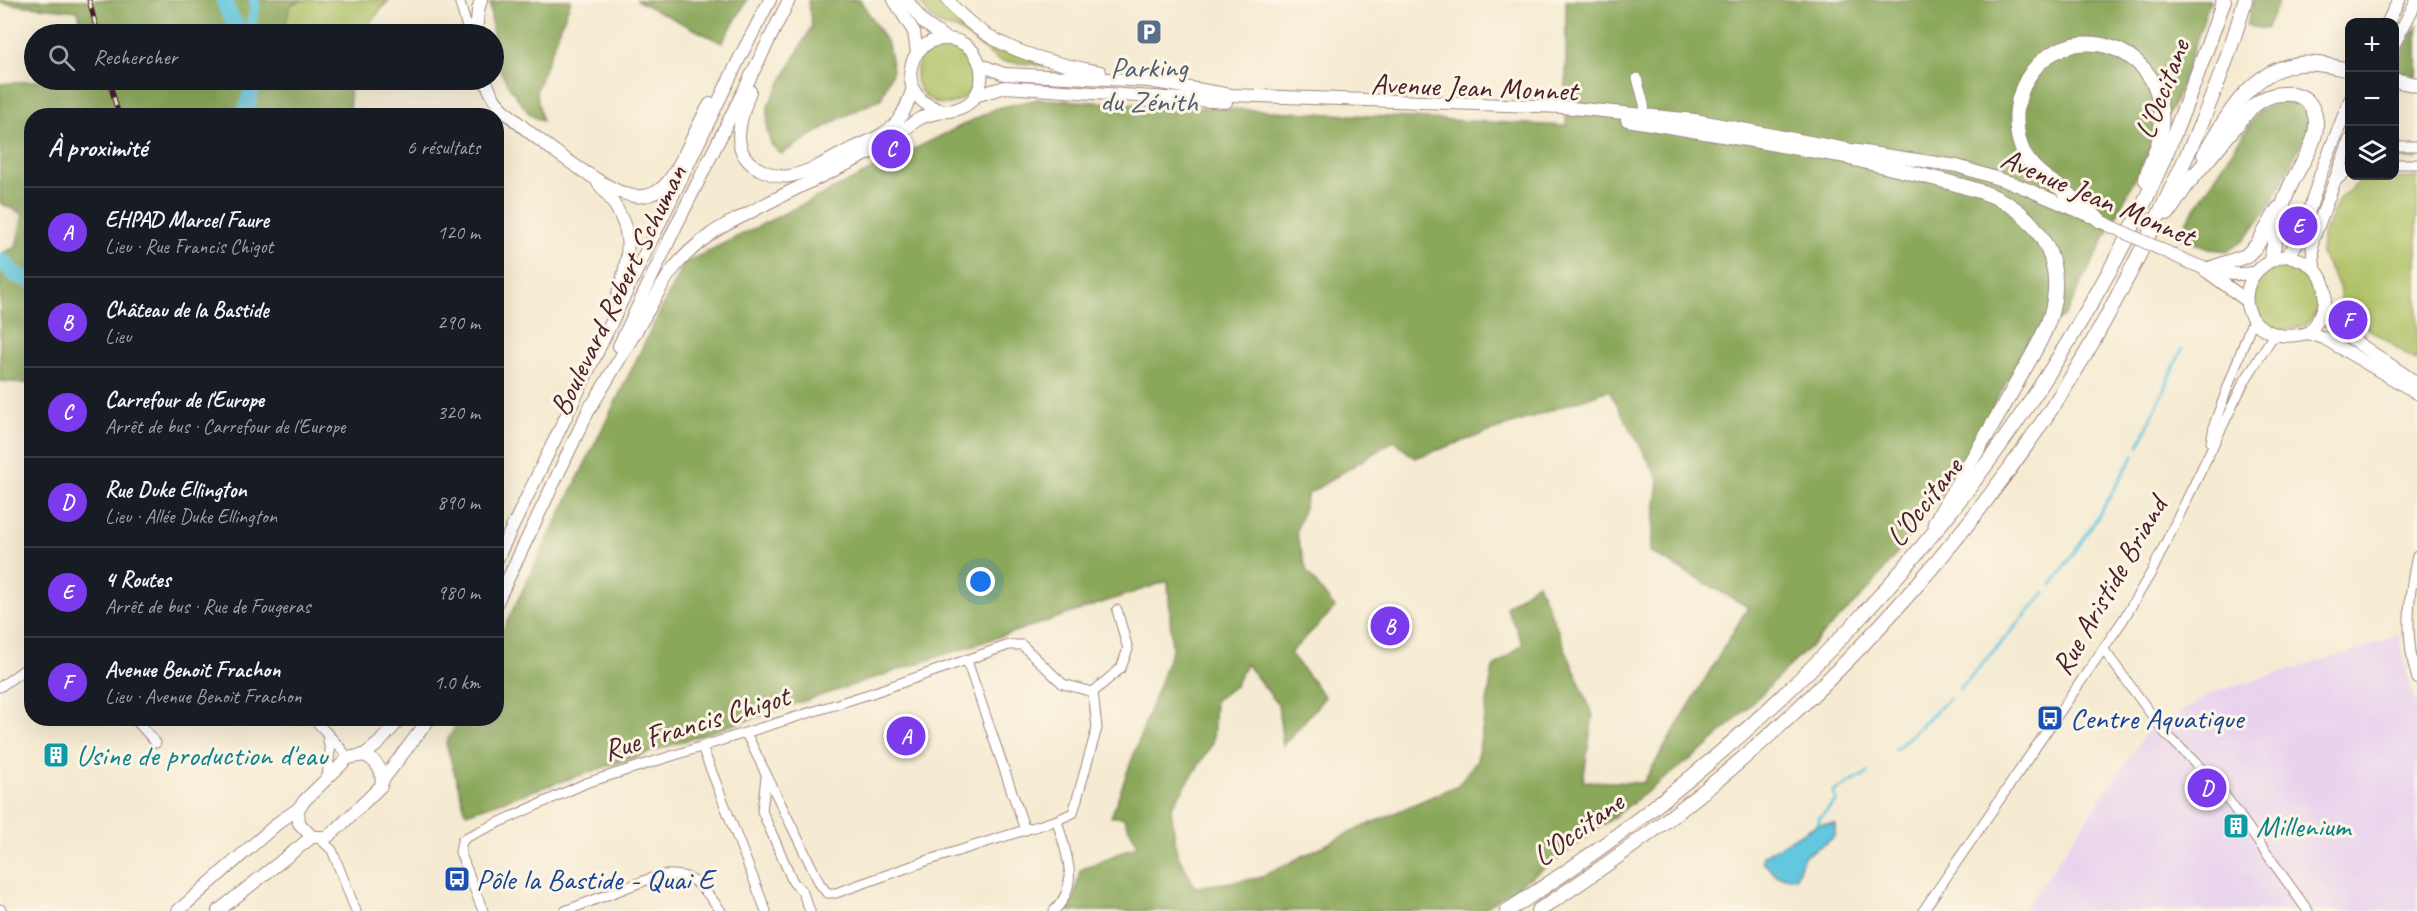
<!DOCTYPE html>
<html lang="fr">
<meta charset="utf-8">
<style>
body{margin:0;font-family:Caveat,sans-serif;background:#20242c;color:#f1f3f6}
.controls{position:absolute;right:18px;top:18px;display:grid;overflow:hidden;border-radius:12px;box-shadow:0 6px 24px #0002}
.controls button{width:54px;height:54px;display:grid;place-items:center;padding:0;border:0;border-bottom:2px solid #363941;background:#171b24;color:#f1f3f6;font:30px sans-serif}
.you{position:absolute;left:981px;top:582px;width:21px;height:21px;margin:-15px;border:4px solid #fff;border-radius:50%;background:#1a73e8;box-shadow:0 0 0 9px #1a73e833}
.badge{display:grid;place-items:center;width:39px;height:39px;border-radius:50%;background:#7c3aed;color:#fff;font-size:20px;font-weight:700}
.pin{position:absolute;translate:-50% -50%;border:3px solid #fff;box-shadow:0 2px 6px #0006}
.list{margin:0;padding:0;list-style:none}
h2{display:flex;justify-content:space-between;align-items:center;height:78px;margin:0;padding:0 24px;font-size:26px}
h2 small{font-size:20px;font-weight:400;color:#9ea1a6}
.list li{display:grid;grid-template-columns:39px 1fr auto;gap:18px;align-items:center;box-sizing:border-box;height:90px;padding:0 24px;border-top:2px solid #363941}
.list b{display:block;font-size:22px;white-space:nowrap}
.list p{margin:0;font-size:20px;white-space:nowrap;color:#9ea1a6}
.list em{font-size:20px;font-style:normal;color:#9ea1a6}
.icon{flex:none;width:33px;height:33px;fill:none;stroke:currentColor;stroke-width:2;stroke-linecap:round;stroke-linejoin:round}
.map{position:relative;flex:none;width:2417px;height:911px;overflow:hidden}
.search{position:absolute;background:#171b24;box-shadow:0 6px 24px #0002;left:24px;top:24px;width:480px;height:66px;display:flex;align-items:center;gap:15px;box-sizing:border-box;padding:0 21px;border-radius:33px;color:#9ea1a6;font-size:22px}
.panel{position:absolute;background:#171b24;box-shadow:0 6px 24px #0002;left:24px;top:108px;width:480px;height:618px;border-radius:24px}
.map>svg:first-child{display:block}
.built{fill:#e8d2ee}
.green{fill:#adc165;stroke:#7c7048;stroke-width:1.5}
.forest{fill:#8aa75a;stroke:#6a6342;stroke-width:1.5;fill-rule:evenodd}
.water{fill:#62c7df;stroke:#567385;stroke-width:1.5}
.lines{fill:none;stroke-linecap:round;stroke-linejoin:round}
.stream{stroke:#62c7df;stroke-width:3}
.canal{stroke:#62c7df;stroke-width:10}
.river{stroke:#62c7df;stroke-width:16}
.minor-casing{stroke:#a0857e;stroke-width:11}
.major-casing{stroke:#a0857e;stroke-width:14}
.highway-casing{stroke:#a0857e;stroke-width:16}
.minor{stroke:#fff;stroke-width:9}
.major{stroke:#fff;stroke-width:12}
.highway{stroke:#fff;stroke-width:14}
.rail-casing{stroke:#4a1f2b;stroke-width:5}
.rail{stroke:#fcf5e5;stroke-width:3;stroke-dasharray:9;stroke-linecap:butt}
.major-bridge-casing{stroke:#a0857e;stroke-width:14;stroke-linecap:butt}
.major-bridge{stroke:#fff;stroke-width:12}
.labels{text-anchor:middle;stroke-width:6;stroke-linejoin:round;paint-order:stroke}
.service-label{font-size:30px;fill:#4e5e75;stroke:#fcf5e5}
.street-label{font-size:30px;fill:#4a1f2b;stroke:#fcf5e5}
.transit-label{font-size:30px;fill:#164399;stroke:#fcf5e5;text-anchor:start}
.culture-label{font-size:30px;fill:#0d838f;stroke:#fcf5e5;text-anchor:start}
</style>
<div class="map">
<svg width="2417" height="911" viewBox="0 0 2417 911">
<rect width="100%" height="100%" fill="#fcf5e5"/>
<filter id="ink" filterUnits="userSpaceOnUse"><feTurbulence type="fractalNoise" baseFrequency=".0167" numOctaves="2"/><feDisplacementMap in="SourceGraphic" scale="12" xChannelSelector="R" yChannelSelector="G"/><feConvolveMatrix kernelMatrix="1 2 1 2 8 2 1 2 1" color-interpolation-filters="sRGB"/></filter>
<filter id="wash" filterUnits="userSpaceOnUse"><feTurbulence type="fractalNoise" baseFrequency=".008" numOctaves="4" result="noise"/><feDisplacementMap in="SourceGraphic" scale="24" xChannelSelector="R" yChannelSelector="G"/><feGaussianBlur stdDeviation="1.35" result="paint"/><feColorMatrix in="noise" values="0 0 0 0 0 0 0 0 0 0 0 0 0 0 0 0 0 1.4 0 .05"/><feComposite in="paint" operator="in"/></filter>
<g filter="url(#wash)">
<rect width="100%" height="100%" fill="#f5ebd2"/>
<path class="built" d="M2399,634l8,42 10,30v205h-394l123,-178 66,-40 152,-45z"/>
<g class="green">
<path d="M133,0h256l-29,34h-218z"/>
<path d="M918,0h21l20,19 35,28 55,19 -50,-5 -30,-24 -13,-8 -14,-3 -11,-8z"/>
<circle cx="945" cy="75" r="29"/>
<path d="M2394,152h23v7h-22z"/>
<path d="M2417,178v183l-69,-46 -6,-8 -3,-21 -18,-31 1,-18 17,-38 24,-20z"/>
<circle cx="2286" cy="296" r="34"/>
</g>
<g class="forest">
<path d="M0,0h303l-13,5 -6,25 14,4h-214l-6,-23 -78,-8z"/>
<path d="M508,0h63l-35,91 6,30 -12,-6 -20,-27 -15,-27 -5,-58z"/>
<path d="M636,0h111l-25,43z"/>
<path d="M808,0h52l28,44 5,26 -12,29 -39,18 -61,37 -10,-10 -4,-14 1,-24 44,-80z"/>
<path d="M1566,0h644l-32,95 -112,219 -42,37 -73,131 -81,106 -162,158 -149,112 -78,53h-414l7,-12 6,-29 58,-25 -15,-28h-12l61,-168 -4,-68 -702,232 -20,-70 13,-24 37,-1 1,-76 187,-379 313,-155 41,-9 528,27zM1609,390l50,90 -9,72 98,55 -105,176 -60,-2 10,-66 -55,-132 -32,24 17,37 -30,24 -16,92 -19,25 -113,50 -86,43 -64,9 -18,-33 -6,-46 42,-65 2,-43 20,-14 11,-22 32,40 5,42 42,-49 -35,-44 45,-45 -28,-36 -11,-40 12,-38 85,-53 22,17z"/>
<path d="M2254,0h26l-14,29 -20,-3z"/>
<path d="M2417,26v50h-1l-21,-6 -1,-3z"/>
<path d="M41,80h308l1,35 -318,1 -1,268 -31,-3v-127l16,-7 7,-33 -23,-11v-119z"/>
<path d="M2278,103l18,1 12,11v14l-35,72 -29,39 -16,11 -19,-2 -32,-13 82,-126z"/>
</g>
<path class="water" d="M1818,824h17v11l-3,4 -28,17 -8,22 -19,-2 -15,-15 1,-5z"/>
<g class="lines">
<g class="stream">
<path d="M2139,446l43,-97"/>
<path d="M2052,585l44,-65 38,-65"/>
<path d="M1960,689l85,-96"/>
<path d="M1895,750l55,-52"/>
<path d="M1818,824l2,-7 16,-16 -3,-9 35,-19"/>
</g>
<path class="canal" d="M248,34l7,-26 -1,-8"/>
<g class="river">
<path d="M224,0l5,14 13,20"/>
<path d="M245,116l9,-36"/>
<path d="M0,261h3l11,13 18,7"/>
</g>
</g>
</g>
<g filter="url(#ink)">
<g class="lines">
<g class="minor-casing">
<g id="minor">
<path d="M459,0l9,31 7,3"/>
<path d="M1637,78l7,26 1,9"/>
<path d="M2394,146h23"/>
<path d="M2394,164h23"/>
<path d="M2338,180l12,-11"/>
<path d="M2211,442l4,-20 38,-103"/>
<path d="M2417,556c-9,39 -12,84 0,123"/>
<path d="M2104,650l61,83 51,50 92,128"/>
<path d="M967,661l58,169"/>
<path d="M0,687l32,-23"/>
<path d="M134,718l22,25"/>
<path d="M313,718c12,14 25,25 35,40"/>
<path d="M746,733l74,151 7,9h9l90,-32 131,-41 16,-7 24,-85 -4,-36"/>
<path d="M327,735l3,16 -3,27"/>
<path d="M702,747l64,164"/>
<path d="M766,777l-4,34 31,71 9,9 8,20"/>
<path d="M319,838l13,12 24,61"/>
<path d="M0,909l2,2"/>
<path d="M483,911l-23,-59 2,-11 5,-4 119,-54 283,-89 140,-49h13l41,39 30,8 28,-24 7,-19 -11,-39"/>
<path d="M565,911l92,-35c35,-6 44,9 64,35"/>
<path d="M1054,911c28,-28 11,-58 3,-91"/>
<path d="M1923,911l200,-291 29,-49 92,-189 27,-43 7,-4"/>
</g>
</g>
<g class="major-casing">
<g id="major">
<path d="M894,0l20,32 3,21"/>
<path d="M907,0l17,23 23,16"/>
<path d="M948,0c36,47 97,62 152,72"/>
<path d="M2388,22l11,-22"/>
<path d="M476,34l2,-24 3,-10"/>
<path d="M2394,44l23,-44"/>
<path d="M981,65l23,9 145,7 82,14 331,12 133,13 156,30 106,16 58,18 75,32"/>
<path d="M485,80c3,6 6,14 10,20 15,22 109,90 134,95 11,3 21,1 30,-5 19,-12 37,-65 51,-86"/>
<path d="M750,91c-9,27 -23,61 9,78 11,5 20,9 31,7 20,-4 38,-15 55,-24 17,-8 40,-16 52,-30 8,-10 12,-22 16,-34"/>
<path d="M975,96l30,-9 221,15"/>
<path d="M1627,120l231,39"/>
<path d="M598,183c34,39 36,63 20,111"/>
<path d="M2173,255c30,14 48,22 81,18"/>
<path d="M2286,256c43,6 51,48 22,77 -9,2 -19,4 -28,2 -47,-8 -44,-70 6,-79z"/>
<path d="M2286,256l14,-16 21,-67 29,-73"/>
<path d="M2314,266l-2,-24 38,-102"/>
<path d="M2209,273l37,27"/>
<path d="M2322,314l12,13 83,56"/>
<path d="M2308,333l16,5 93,55"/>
<path d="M619,346l56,-118 114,-228"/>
<path d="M588,412c19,-32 39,-65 58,-98 9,-15 17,-33 28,-46 9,-11 22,-23 33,-31 12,-10 27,-16 40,-23 45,-25 92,-45 138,-69 13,-7 23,-21 36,-27 15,-8 34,-4 48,-15 13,-11 16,-30 8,-45 -5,-11 -17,-18 -29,-19 -44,-3 -55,63 -3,72"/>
<path d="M496,561l245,-506 29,-55"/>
<path d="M496,604l95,-199"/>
<path d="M364,755c13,6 20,16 17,31l-44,43 -10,8h-15l-13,-14 -1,-14 7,-9 43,-42z"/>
<path d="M364,755l15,-12 22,-25"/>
<path d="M382,781l48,-63"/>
<path d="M178,911l101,-89 19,-13"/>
<path d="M218,911l94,-74"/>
</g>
</g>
<g class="highway-casing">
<g id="highway">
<path d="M2394,80l23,5"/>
<path d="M2204,155c26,-44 53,-97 113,-91 11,1 22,4 33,6"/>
<path d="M1850,158c34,8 68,16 102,25 14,4 30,8 43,14 40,18 66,58 59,102 -3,26 -19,51 -32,74 -27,51 -59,99 -87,150"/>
<path d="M2189,182l61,-73c13,-12 24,-16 42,-15 8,1 15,5 19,12 17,29 -13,58 -23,85 -9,21 -12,46 -17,68"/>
<path d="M2168,213l26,-39"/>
<path d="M2102,222c-13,-10 -25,-21 -39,-32 -13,-10 -28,-18 -37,-33 -8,-13 -11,-33 -9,-48 8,-60 73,-86 120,-47 8,7 17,19 20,30 6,19 6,39 -1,58 -3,10 -9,20 -10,30"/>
<path d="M2206,270l40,-14 11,-11 21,-36"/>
<path d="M1507,911c255,-162 459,-378 604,-643 47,-85 81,-177 113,-268"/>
<path d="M1538,911c59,-39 117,-80 172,-125 144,-117 280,-272 375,-431 23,-39 44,-80 64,-120 37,-75 74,-154 96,-235"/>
</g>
</g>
<use href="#minor" class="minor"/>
<use href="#major" class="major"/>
<use href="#highway" class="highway"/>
<g class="rail-casing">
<g id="rail">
<path d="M89,0l9,34"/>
<path d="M109,80l10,36"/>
</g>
</g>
<use href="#rail" class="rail"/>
<g class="major-bridge-casing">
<path id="major-bridge" d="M2102,222l71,33"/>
</g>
<use href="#major-bridge" class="major-bridge"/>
</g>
</g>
<defs>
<g id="parking-square" transform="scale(1.35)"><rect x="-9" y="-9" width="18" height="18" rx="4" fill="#5c6f8a" stroke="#fcf5e5"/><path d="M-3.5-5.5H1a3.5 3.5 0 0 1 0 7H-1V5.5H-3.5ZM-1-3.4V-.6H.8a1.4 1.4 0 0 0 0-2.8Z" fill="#fff"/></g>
<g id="bus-square" transform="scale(1.35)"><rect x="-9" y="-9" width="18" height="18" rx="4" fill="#1a4fb4" stroke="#fcf5e5"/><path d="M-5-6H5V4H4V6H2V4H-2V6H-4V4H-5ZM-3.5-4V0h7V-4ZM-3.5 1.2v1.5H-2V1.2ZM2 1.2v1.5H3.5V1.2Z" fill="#fff"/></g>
<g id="building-square" transform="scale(1.35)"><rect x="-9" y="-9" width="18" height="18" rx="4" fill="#0f9aa8" stroke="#fcf5e5"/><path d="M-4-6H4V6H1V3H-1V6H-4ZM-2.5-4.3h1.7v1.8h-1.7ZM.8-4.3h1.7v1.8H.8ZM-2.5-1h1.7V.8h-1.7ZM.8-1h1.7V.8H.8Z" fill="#fff"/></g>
</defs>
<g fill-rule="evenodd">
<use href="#parking-square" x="1149" y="32"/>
<use href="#bus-square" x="2050" y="718"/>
<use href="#building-square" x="56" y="755"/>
<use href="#building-square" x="2236" y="826"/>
<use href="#bus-square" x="457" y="879"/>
</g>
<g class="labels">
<g class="service-label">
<text x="1149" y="77">Parking<tspan x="1149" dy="34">du Zénith</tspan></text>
</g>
<g class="street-label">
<text transform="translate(1474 87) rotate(2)" y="10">Avenue Jean Monnet</text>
<text transform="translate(2162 89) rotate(-69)" y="10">L'Occitane</text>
<text transform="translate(2098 197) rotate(23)" y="10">Avenue Jean Monnet</text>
<text transform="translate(618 290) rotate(-64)" y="10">Boulevard Robert Schuman</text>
<text transform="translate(1924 502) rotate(-52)" y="10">L'Occitane</text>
<text transform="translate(2109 586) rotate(-60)" y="10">Rue Aristide Briand</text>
<text transform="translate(696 723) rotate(-17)" y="10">Rue Francis Chigot</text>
<text transform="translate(1578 829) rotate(-36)" y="10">L'Occitane</text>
</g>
<g class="transit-label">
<text x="2070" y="728">Centre Aquatique</text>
<text x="476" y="889">Pôle la Bastide - Quai E</text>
</g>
<g class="culture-label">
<text x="76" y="765">Usine de production d'eau</text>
<text x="2256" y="836">Millenium</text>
</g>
</g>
</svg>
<div class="controls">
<button>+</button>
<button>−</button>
<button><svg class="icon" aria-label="layers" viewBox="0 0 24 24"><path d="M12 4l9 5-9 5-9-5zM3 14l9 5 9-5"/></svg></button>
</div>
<div class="you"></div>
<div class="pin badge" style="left:906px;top:736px">A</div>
<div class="pin badge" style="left:1390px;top:626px">B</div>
<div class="pin badge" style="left:891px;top:149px">C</div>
<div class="pin badge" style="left:2207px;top:788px">D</div>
<div class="pin badge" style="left:2298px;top:226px">E</div>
<div class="pin badge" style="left:2348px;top:320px">F</div>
<div class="search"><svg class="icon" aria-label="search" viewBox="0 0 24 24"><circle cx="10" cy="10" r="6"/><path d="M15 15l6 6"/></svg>Rechercher</div>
<section class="panel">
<h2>À proximité<small>6 résultats</small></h2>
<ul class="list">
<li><span class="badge">A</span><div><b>EHPAD Marcel Faure</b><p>Lieu · Rue Francis Chigot</p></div><em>120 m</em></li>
<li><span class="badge">B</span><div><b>Château de la Bastide</b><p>Lieu</p></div><em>290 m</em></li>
<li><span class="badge">C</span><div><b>Carrefour de l'Europe</b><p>Arrêt de bus · Carrefour de l'Europe</p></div><em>320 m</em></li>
<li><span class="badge">D</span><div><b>Rue Duke Ellington</b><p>Lieu · Allée Duke Ellington</p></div><em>890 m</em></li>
<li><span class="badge">E</span><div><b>4 Routes</b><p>Arrêt de bus · Rue de Fougeras</p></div><em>980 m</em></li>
<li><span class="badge">F</span><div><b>Avenue Benoit Frachon</b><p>Lieu · Avenue Benoit Frachon</p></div><em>1.0 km</em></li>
</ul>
</section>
</div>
